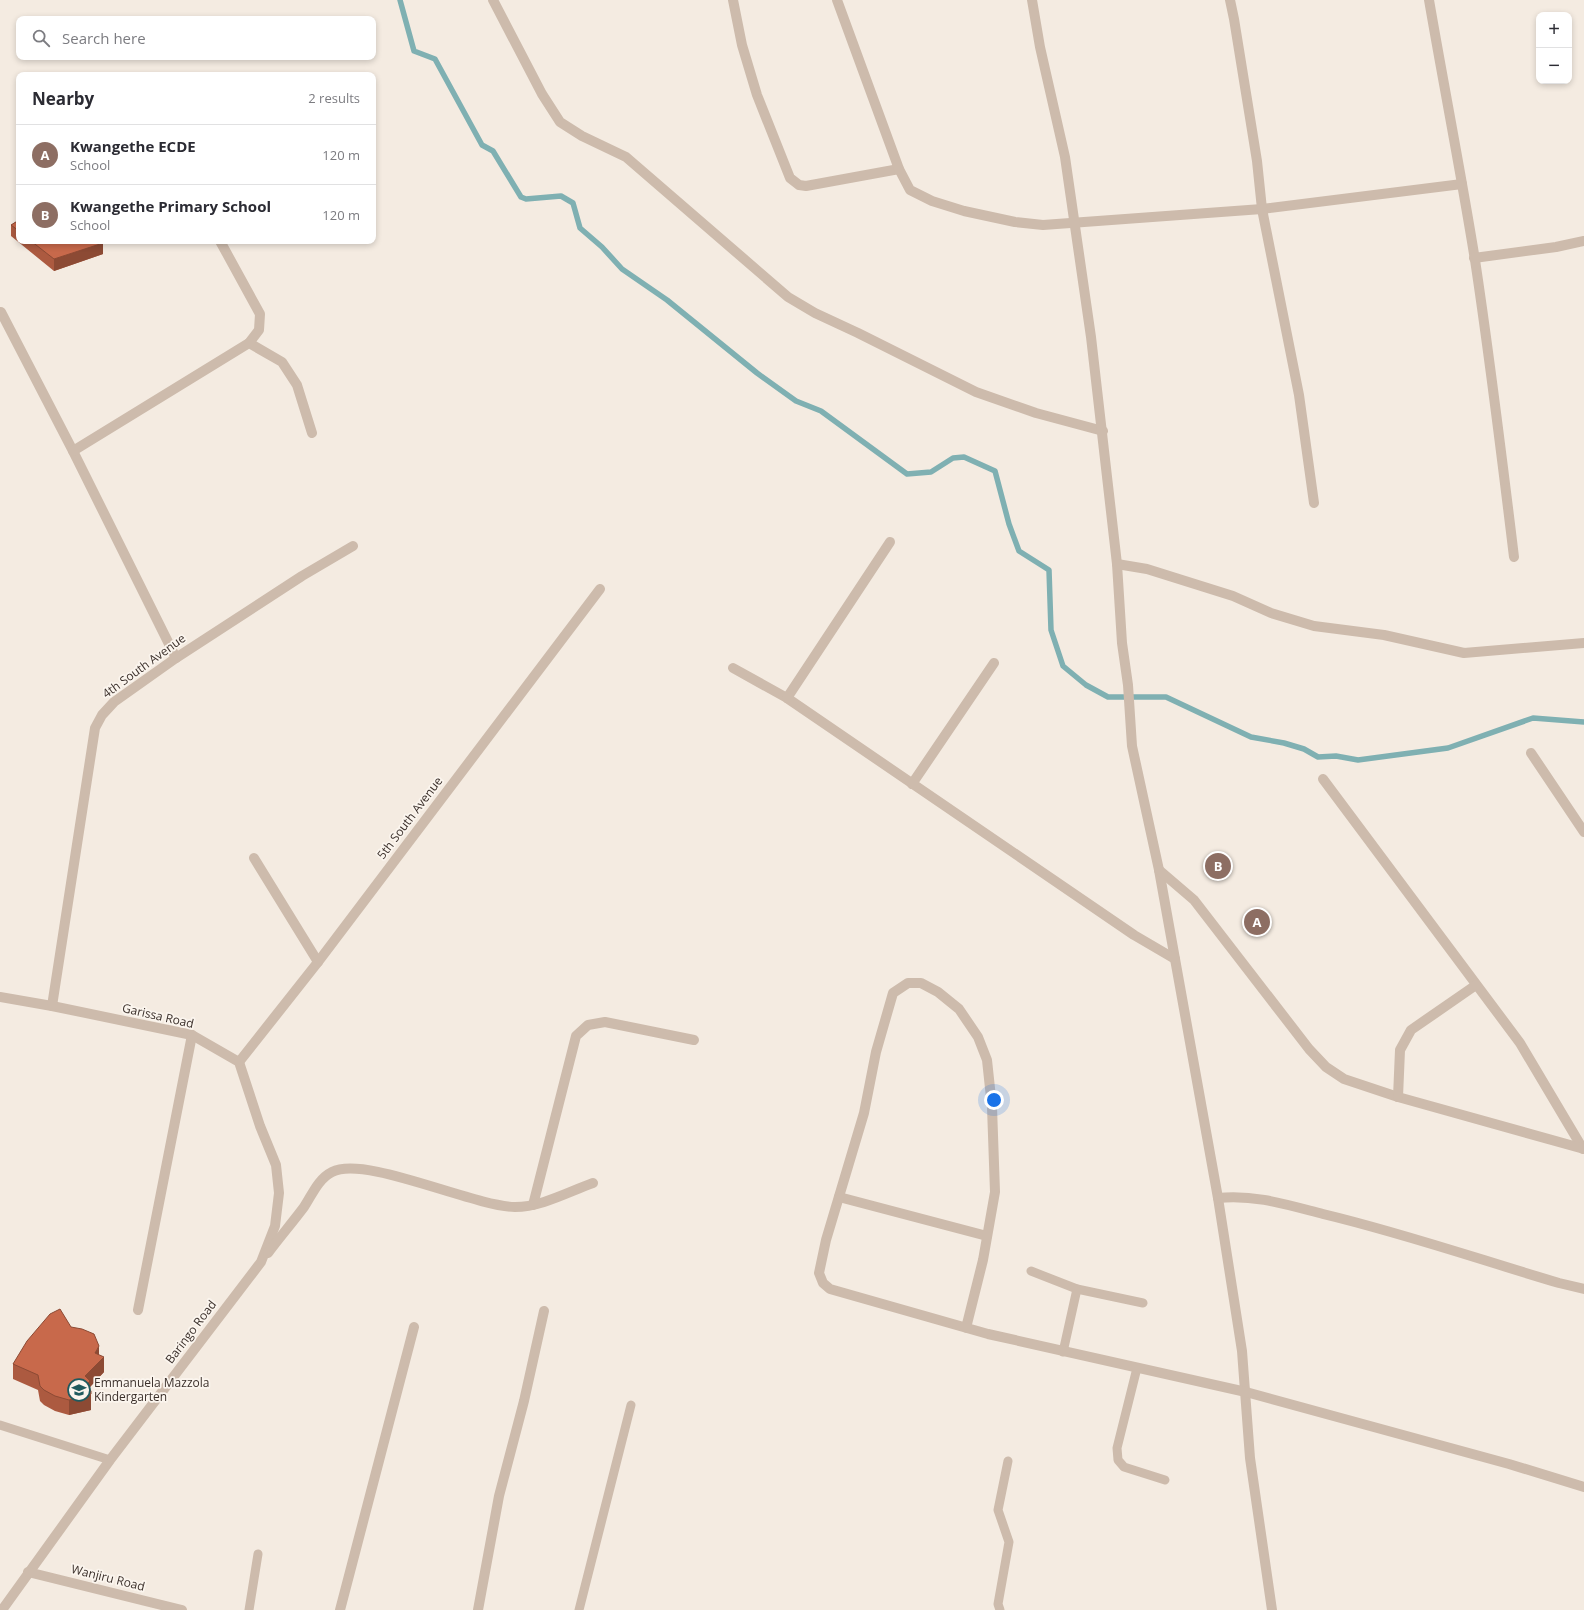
<!DOCTYPE html>
<meta charset="utf-8">
<style>
body{margin:0;font-family:"Open Sans",sans-serif;background:#f2f2f3;color:#2b2b33}
.controls{position:absolute;right:12px;top:12px;display:grid;overflow:hidden;border-radius:8px;box-shadow:0 2px 6px #0003}
.controls button{width:36px;height:36px;display:grid;place-items:center;padding:0;border:0;border-bottom:1px solid #e1e1e2;background:#fff;color:#2b2b33;font:20px sans-serif}
.you{position:absolute;left:994px;top:1100px;width:14px;height:14px;margin:-10px;border:3px solid #fff;border-radius:50%;background:#1a73e8;box-shadow:0 0 0 6px #1a73e833}
.badge{display:grid;place-items:center;width:26px;height:26px;border-radius:50%;background:#1f5a5e;color:#fff;font-size:13px;font-weight:700}
.pin{position:absolute;translate:-50% -50%;border:2px solid #fff;box-shadow:0 1px 4px #0006}
.list{margin:0;padding:0;list-style:none}
h2{display:flex;justify-content:space-between;align-items:center;height:52px;margin:0;padding:0 16px;font-size:17px}
h2 small{font-size:13px;font-weight:400;color:#7c7c81}
.list li{display:grid;grid-template-columns:26px 1fr auto;gap:12px;align-items:center;box-sizing:border-box;height:60px;padding:0 16px;border-top:1px solid #e1e1e2}
.list b{display:block;font-size:15px;white-space:nowrap}
.list p{margin:0;font-size:13px;white-space:nowrap;color:#7c7c81}
.list em{font-size:13px;font-style:normal;color:#7c7c81}
.icon{flex:none;width:22px;height:22px;fill:none;stroke:currentColor;stroke-width:2;stroke-linecap:round;stroke-linejoin:round}
.map{position:relative;flex:none;width:1584px;height:1610px;overflow:hidden}
.search{position:absolute;background:#fff;box-shadow:0 2px 6px #0003;left:16px;top:16px;width:360px;height:44px;display:flex;align-items:center;gap:10px;box-sizing:border-box;padding:0 14px;border-radius:8px;color:#7c7c81;font-size:15px}
.panel{position:absolute;background:#fff;box-shadow:0 2px 6px #0003;left:16px;top:72px;width:360px;height:172px;border-radius:8px}
.map>svg:first-child{display:block}
.lines{fill:none;stroke-linecap:round;stroke-linejoin:round}
.stream{stroke:#7fb0b2;stroke-width:5.5}
.service{stroke:#cdbbac;stroke-width:9}
.minor{stroke:#cdbbac;stroke-width:10}
.wall{fill:#ac5a40}
.shaded-wall{fill:#8c4a34}
.building{fill:#c8694b;stroke:#8c4a34}
.labels{text-anchor:middle;stroke-width:3.5;stroke-linejoin:round;paint-order:stroke}
.street-label{font-size:12px;fill:#3b302b;stroke:#fbf5ee}
.poi-label{font-size:12px;fill:#3b302b;stroke:#fbf5ee;text-anchor:start}
</style>
<div class="map">
<svg width="1584" height="1610" viewBox="0 0 1584 1610">
<rect width="100%" height="100%" fill="#f4ebe1"/>
<g class="lines">
<path class="stream" d="M400,0l14,51 21,8 47,86 11,6 28,46 5,2 35,-3 12,7 7,25 22,19 20,22 45,31 90,73 39,28 25,10 86,63 24,-2 22,-14 11,-1 31,14 14,53 10,27 30,19 2,60 12,36 23,19 22,12h58l85,40 33,6 20,6 14,8 18,-1 22,4 90,-12 85,-30 51,4"/>
<g class="service">
<path d="M1031,1271l46,18 66,14"/>
<path d="M1063,1352l14,-63"/>
<path d="M1137,1368l-20,80 1,12 6,7 41,13"/>
<path d="M0,1425l110,35"/>
<path d="M249,1610l9,-56"/>
<path d="M579,1610l52,-205"/>
<path d="M1000,1610l-2,-6 11,-62 -11,-32 10,-49"/>
</g>
<g class="minor">
<path d="M493,0l49,94 18,28 22,14 44,21 162,140 27,16 43,20 118,59 60,21 67,18"/>
<path d="M733,0l9,45 15,50 33,83 9,7 7,1 93,-17"/>
<path d="M837,0l62,169 11,21 22,11 32,10 51,11 28,3 219,-16 200,-25"/>
<path d="M1032,0l8,47 25,110 26,180 26,227 5,79 6,42 4,61 27,124 59,328 24,153 8,107 22,152"/>
<path d="M1230,0l4,19 23,142 5,48 37,186 15,108"/>
<path d="M1429,0c15,87 32,173 46,260 15,99 27,198 39,297"/>
<path d="M1474,258l82,-11 28,-6"/>
<path d="M1,312l72,139 103,207"/>
<path d="M249,343l33,19 15,23 15,48"/>
<path d="M73,451l176,-108 10,-13 1,-16 -40,-73"/>
<path d="M1117,564l30,5 86,27 38,17 43,13 70,9 80,18 120,-10"/>
<path d="M733,668l54,30 347,237 41,24"/>
<path d="M787,698l103,-156"/>
<path d="M1531,753l53,79"/>
<path d="M1323,779l197,264 63,106"/>
<path d="M912,784l82,-121"/>
<path d="M254,858l64,104"/>
<path d="M1159,870l35,30 115,149 17,18 18,12 54,18 186,52"/>
<path d="M0,997l52,9 140,29 47,27 21,64 16,39 3,28 -4,33 -14,36 -151,198 -108,150"/>
<path d="M52,1006l43,-278 7,-13 12,-13 62,-44 126,-82 51,-30"/>
<path d="M239,1062l79,-100 282,-373"/>
<path d="M1398,1097l2,-47 11,-20 65,-45"/>
<path d="M839,1197l148,39"/>
<path d="M1218,1198c36,-4 70,7 105,16 80,19 158,46 236,69l25,6"/>
<path d="M533,1205l43,-169 12,-11 17,-3 89,18"/>
<path d="M268,1253c12,-16 24,-30 36,-46 8,-12 14,-28 28,-35 33,-17 140,34 183,35 26,0 53,-15 78,-24"/>
<path d="M138,1310l54,-275"/>
<path d="M966,1328l17,-68 12,-68 -3,-85 -5,-47 -9,-23 -19,-28 -21,-17 -17,-9h-13l-15,10 -17,59 -12,61 -38,127 -7,33 4,10 7,6 158,45 258,58 263,72 75,23"/>
<path d="M28,1572l154,38"/>
<path d="M340,1610l74,-283"/>
<path d="M478,1610l21,-114 25,-95 20,-90"/>
</g>
</g>
<g class="wall">
<path d="M19,220v21h83l1,13 -49,17 -43,-35v-11z"/>
<path d="M71,1327l28,28 5,17 -14,15 1,19v4l-22,5 -14,-4 -11,-6 -4,-4 -2,-11 -25,-11v-15z"/>
</g>
<g class="shaded-wall">
<path d="M103,243v11l-49,17v-12z"/>
<path d="M99,1346v16l5,-5v15l-14,15v8l1,-4v19l-22,5v-15l16,-24 10,-23z"/>
</g>
<g class="building">
<path d="M19,220v11l-8,-6z"/>
<path d="M31,241h71l1,2 -49,16z"/>
<path d="M60,1309l11,18 11,2 12,5 5,12 -4,7 9,4 -19,19 5,5 -4,4 5,6v3l-22,6 -14,-4 -11,-6 -4,-4 -2,-11 -25,-11 14,-23 23,-27z"/>
</g>
<defs>
<g id="school-ring" transform="scale(1.15)"><circle r="9.5" fill="#fbf5ee" stroke="#1f5a5e" stroke-width="1.5"/><path d="M0-5L7-2L0 1L-7-2ZM-4 1L0 2.5L4 1V4Q0 6-4 4Z" fill="#1f5a5e"/></g>
</defs>
<g fill-rule="evenodd">
<use href="#school-ring" x="79" y="1390"/>
</g>
<g class="labels">
<g class="street-label">
<text transform="translate(144 666) rotate(-36)" y="4">4th South Avenue</text>
<text transform="translate(410 818) rotate(-53)" y="4">5th South Avenue</text>
<text transform="translate(158 1016) rotate(13)" y="4">Garissa Road</text>
<text transform="translate(191 1332) rotate(-53)" y="4">Baringo Road</text>
<text transform="translate(108 1578) rotate(14)" y="4">Wanjiru Road</text>
</g>
<g class="poi-label">
<text x="94" y="1387">Emmanuela Mazzola<tspan x="94" dy="14">Kindergarten</tspan></text>
</g>
</g>
</svg>
<div class="controls">
<button>+</button>
<button>−</button>
</div>
<div class="you"></div>
<div class="pin badge" style="left:1257px;top:922px;background:#8d6e63">A</div>
<div class="pin badge" style="left:1218px;top:866px;background:#8d6e63">B</div>
<div class="search"><svg class="icon" aria-label="search" viewBox="0 0 24 24"><circle cx="10" cy="10" r="6"/><path d="M15 15l6 6"/></svg>Search here</div>
<section class="panel">
<h2>Nearby<small>2 results</small></h2>
<ul class="list">
<li><span class="badge" style="background:#8d6e63">A</span><div><b>Kwangethe ECDE</b><p>School</p></div><em>120 m</em></li>
<li><span class="badge" style="background:#8d6e63">B</span><div><b>Kwangethe Primary School</b><p>School</p></div><em>120 m</em></li>
</ul>
</section>
</div>
